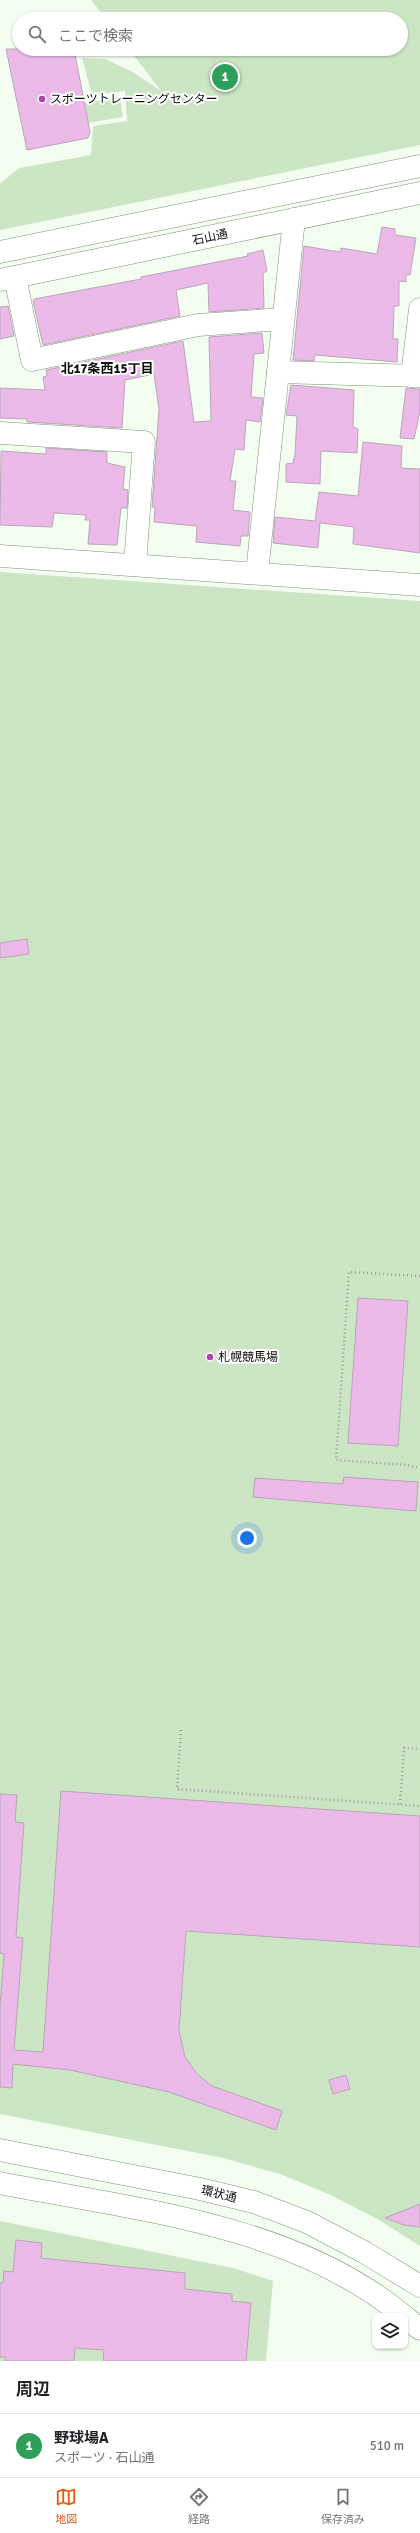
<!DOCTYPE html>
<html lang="ja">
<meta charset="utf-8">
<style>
body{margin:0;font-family:Signika,"Noto Sans JP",sans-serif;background:#f6f6f6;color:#202124}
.controls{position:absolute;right:12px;bottom:12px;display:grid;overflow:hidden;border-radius:8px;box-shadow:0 1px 3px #0004}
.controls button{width:36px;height:36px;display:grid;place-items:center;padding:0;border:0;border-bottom:1px solid #e0e0e0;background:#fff;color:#202124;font:20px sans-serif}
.you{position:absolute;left:247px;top:1538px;width:14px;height:14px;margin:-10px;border:3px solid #fff;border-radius:50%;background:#1a73e8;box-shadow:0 0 0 6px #1a73e833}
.badge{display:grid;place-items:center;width:26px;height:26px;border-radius:50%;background:#ea580c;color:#fff;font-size:13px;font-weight:700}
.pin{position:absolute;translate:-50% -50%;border:2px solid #fff;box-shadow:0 1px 4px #0006}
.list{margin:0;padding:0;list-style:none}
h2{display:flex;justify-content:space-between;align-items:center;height:52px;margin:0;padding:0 16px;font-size:17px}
h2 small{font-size:13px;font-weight:400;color:#757577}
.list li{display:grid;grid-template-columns:26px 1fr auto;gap:12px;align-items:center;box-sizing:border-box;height:64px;padding:0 16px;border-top:1px solid #e0e0e0}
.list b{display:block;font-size:15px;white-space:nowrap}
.list p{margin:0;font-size:13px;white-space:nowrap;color:#757577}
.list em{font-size:13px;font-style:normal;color:#757577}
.icon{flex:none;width:22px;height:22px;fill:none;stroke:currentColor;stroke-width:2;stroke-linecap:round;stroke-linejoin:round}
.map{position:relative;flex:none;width:420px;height:2361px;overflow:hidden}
.search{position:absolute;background:#fff;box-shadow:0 1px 3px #0004;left:12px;right:12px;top:12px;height:44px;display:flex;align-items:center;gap:10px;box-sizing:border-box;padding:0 14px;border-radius:22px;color:#757577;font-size:15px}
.sheet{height:116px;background:#fff}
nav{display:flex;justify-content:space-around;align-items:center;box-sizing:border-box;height:56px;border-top:1px solid #e0e0e0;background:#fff;font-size:11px;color:#757577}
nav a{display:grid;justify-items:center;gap:2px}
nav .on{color:#ea580c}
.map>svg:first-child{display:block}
.green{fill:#cce6c5}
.building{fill:#ebbae8;stroke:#baa6b9}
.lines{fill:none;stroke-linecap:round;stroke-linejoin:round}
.minor-casing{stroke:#81917d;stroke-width:23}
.major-casing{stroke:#81917d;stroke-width:23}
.path{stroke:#979f95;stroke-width:2.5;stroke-dasharray:1 3;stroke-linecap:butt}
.minor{stroke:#fff;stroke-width:22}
.major{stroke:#fff;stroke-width:22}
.poi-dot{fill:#ab46aa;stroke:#fff;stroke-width:1.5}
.labels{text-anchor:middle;stroke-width:4;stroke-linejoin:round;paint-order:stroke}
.poi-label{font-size:12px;fill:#0b1009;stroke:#fff;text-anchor:start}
.street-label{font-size:12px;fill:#0b1009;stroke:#fff}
.neighbourhood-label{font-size:13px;font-weight:bold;fill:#0b1009;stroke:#fff}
</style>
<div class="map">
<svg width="420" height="2361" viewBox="0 0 420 2361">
<rect width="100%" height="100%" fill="#f3fef1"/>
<g class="green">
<path d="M91,0h329v145l-420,85v-46l19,-16 72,-13 2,-29 34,-5 -2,-30 -33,4 -10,-37 23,1 28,13 28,19 -32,-42h272v-30h-295z"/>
<path d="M120,97l3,20 -35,6 -3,-20z"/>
<path d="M0,572l420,29v1645l-41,-26 -48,-25 -51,-21 -57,-16 -223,-44z"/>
<path d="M0,2221l233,47 40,13 -7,80h-266z"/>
</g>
<g class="building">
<path d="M6,49h68l16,83 -2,6 -61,12z"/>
<path d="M382,227l13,2v6l21,3 -6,37h-4v7l-7,-1v25h-5l-1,33h5l-1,23 -82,-7 -1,6 -21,-1 11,-114 36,6 1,-4 36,6z"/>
<path d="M263,250l4,21 -4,2 1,35 -55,4 -1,-29 -32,7 4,26 -137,29 -10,-44 1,-2 107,-20v-2l107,-21 -1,-2z"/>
<path d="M8,306l6,30 -14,3v-32z"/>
<path d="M262,333l2,20 -10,1 -3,43 12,1 -3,24 -14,-2 -2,30 -9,-1 -5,32h6l-3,29 17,2 -2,24h-7l-1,10 -44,-4 1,-16 -43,-4 1,-15h-3l7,-98 -5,-35 -29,6 -3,48 -95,-6v-3l-27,-1v-30l45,2 -2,-13 4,-1 -1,-6 137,-29 11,81 17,-1 -2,-84z"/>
<path d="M291,385l63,5 -1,37 5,2 -1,24 -36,-2 -1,33 -34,-2v-18l7,-1 2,-9 2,-38 -11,-1z"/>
<path d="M406,388l14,1v23l-6,27 -14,-1z"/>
<path d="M363,442l39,4 -1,22 19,1v84l-67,-9 1,-17 -34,-4 -2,25 -45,-5 2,-26 40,4 4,-29 39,4z"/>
<path d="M46,448l61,4v11l18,4 -2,22 5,1 -1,18h-6l-4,37 -29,-1 2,-24h-5l1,-5 -32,-2 -2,14 -52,-2 1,-74 45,3z"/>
<path d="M27,939l2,15 -29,4v-15z"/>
<path d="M358,1298l50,3 -10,145 -50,-3z"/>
<path d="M344,1477l74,5 -2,29 -163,-14 2,-19 88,6z"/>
<path d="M61,1791l359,25v131l-234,-16 -7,100 6,26 12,17 15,12 70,25 -6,19 -107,-38 -99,-22 -57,-6 -1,24 -12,-1v-81l4,-52 -4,-1v-159l17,1 -2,27 9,1 -8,114 7,1 -9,112 29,2z"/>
<path d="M346,2075l4,14 -17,5 -4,-14z"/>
<path d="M420,2204v23l-16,-2 -19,-7z"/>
<path d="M16,2240l26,3 -1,15 144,15v16l47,5v7l19,2 -5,58h-143l1,-11 -29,-2 -1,13h-69v-4h-5v-74h3l1,-12 9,1z"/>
</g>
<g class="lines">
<g class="minor-casing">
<g id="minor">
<path d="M15,277l17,83 166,-35 85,-6"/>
<path d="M278,372l142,4"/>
<path d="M412,376l8,-67"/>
<path d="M0,433l144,9 -9,123"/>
<path d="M0,556l420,29"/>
<path d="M257,573l37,-354"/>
<path d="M0,2150l200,39 54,13 53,20 57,30 56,34"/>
<path d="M0,2183c137,27 293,41 404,133"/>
<path d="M405,2317l15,12"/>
</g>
</g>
<g class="major-casing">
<g id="major">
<path d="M0,252l420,-86"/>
<path d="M0,280l420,-87"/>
</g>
</g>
<g class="path">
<path d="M420,1276l-71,-4 -13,188 71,5 13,3"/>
<path d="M181,1730l-4,59 243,17"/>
<path d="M400,1804l4,-56 16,1"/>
</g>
<use href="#minor" class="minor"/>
<use href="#major" class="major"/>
</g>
<g class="poi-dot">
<circle cx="42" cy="99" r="4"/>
<circle cx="210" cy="1357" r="4"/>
</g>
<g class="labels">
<g class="poi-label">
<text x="50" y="103">スポーツトレーニングセンター</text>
<text x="218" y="1361">札幌競馬場</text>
</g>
<g class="street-label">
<text transform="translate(210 237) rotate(-12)" y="4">石山通</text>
<text transform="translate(219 2194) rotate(13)" y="4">環状通</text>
</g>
<g class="neighbourhood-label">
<text x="107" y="373">北17条西15丁目</text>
</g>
</g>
</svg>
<div class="controls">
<button><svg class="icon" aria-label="layers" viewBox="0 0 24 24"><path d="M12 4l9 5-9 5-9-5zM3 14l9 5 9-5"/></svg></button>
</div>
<div class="you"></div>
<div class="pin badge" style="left:225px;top:77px;background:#2e9e5b">1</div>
<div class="search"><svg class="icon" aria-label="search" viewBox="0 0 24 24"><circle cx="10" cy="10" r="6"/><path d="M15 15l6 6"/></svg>ここで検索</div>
</div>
<section class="sheet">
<h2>周辺<small></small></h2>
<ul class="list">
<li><span class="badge" style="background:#2e9e5b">1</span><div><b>野球場A</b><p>スポーツ · 石山通</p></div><em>510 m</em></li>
</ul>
</section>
<nav>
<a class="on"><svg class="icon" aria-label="map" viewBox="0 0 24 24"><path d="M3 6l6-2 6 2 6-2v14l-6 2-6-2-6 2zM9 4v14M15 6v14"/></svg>地図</a>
<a><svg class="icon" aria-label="directions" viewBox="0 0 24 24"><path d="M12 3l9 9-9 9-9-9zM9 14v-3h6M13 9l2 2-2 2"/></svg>経路</a>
<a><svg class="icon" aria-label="saved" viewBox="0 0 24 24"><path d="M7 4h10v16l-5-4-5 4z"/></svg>保存済み</a>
</nav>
